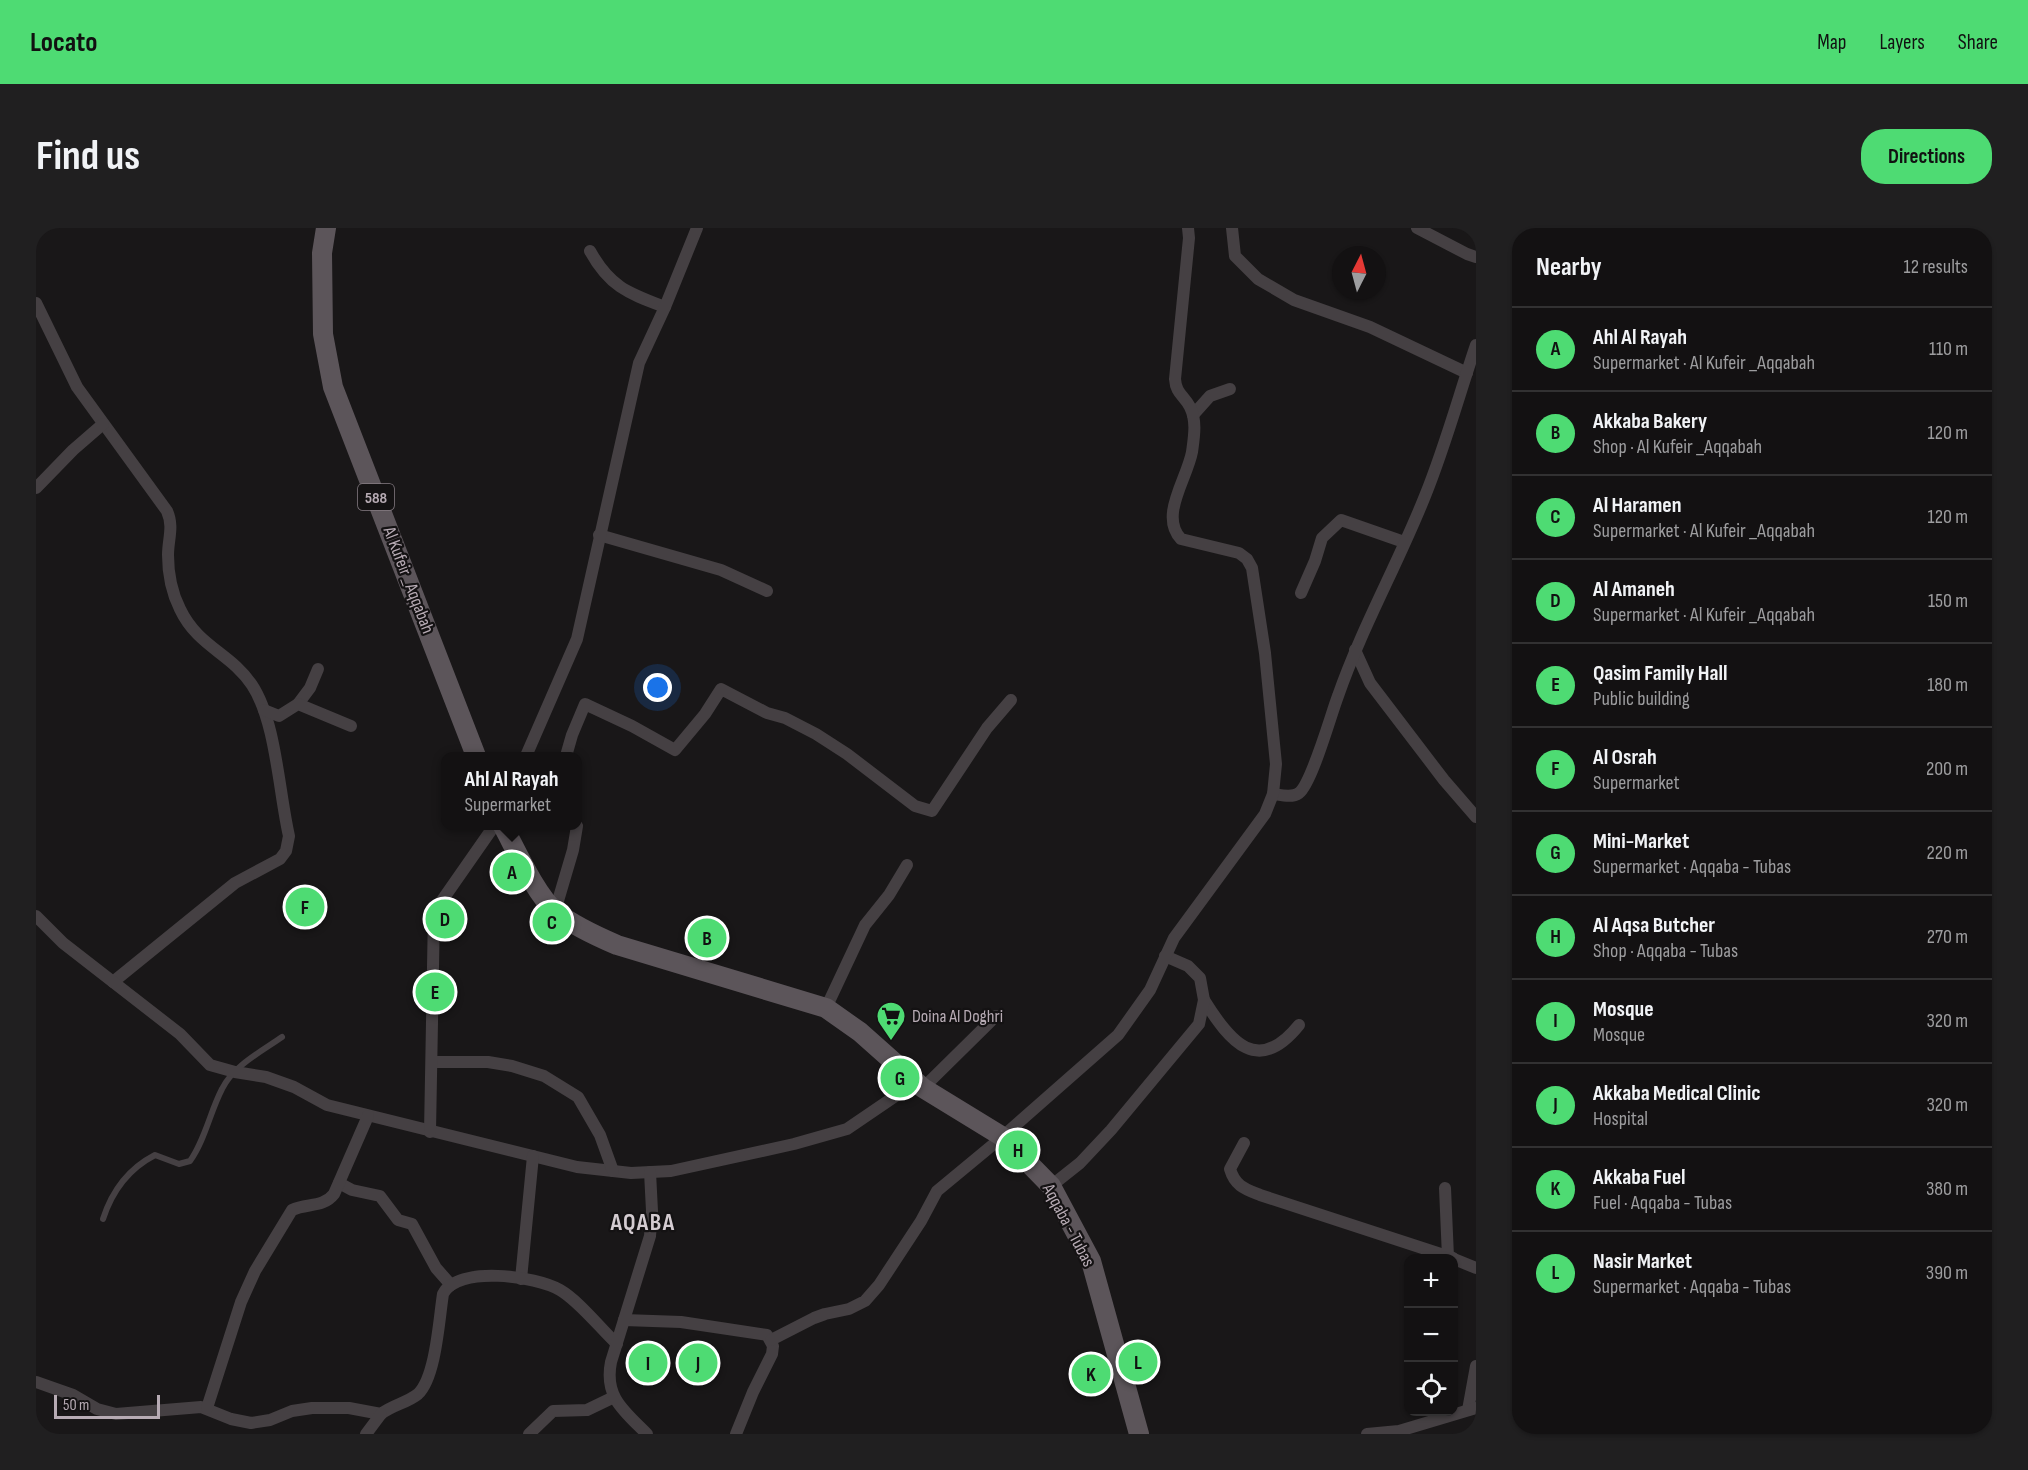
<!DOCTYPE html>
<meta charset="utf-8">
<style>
body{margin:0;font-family:"Sofia Sans Condensed",sans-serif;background:#201f20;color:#f1f3f6}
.controls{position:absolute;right:18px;bottom:18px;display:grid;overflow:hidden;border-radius:12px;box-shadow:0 2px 4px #0004}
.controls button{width:54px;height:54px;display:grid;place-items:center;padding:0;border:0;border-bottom:2px solid #323132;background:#131112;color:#f1f3f6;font:30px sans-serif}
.compass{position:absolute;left:1296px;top:18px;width:54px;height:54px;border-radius:50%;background:#131112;box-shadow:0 2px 4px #0004;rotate:6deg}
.scale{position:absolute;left:18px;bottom:15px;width:106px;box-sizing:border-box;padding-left:6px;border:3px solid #b7abb4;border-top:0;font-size:16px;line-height:21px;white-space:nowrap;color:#b7abb4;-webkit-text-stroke:4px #141213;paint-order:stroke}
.you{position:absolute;left:622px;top:460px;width:21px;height:21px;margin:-15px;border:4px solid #fff;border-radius:50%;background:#1a73e8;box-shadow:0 0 0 9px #1a73e833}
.badge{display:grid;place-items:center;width:39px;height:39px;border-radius:50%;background:#4edb73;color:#111;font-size:20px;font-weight:700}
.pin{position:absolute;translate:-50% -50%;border:3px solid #fff;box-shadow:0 2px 6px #0006}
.popup{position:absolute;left:405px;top:524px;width:141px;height:78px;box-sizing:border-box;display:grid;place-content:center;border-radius:12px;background:#131112;filter:drop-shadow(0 2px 4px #0005);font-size:20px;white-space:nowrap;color:#9d9d9f}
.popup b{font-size:22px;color:#f1f3f6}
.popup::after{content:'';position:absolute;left:50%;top:100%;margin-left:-12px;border:12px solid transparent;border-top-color:#131112}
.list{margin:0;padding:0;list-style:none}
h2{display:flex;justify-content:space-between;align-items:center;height:78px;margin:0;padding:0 24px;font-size:26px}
h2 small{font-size:20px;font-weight:400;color:#9d9d9f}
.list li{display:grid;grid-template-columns:39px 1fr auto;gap:18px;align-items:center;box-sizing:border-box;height:84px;padding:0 24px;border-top:2px solid #323132}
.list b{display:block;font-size:22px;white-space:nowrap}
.list p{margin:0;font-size:20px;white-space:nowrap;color:#9d9d9f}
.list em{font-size:20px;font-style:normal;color:#9d9d9f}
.icon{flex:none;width:33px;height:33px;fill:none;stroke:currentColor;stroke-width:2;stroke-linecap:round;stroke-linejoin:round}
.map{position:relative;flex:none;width:1440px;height:1206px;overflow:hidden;border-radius:24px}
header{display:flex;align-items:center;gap:36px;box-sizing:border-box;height:84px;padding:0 30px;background:#4edb73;color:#111}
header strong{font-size:28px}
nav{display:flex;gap:33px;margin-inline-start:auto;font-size:21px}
.intro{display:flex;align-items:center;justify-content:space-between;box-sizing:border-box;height:144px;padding:0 36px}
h1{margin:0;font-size:42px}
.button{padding:15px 27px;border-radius:24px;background:#4edb73;color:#111;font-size:21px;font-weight:700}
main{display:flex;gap:36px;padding:0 36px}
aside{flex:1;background:#131112;border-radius:24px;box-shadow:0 2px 4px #0004}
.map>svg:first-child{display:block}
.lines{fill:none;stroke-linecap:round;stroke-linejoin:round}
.service{stroke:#454043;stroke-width:6}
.minor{stroke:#454043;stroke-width:12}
.primary{stroke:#5c555a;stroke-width:20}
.labels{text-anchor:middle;stroke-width:4.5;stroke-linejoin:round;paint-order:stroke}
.shield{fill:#141213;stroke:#867d84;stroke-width:1.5}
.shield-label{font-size:16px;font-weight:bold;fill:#b7abb4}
.street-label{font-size:18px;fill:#b7abb4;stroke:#141213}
.poi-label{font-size:18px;fill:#b7abb4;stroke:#141213;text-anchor:start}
.district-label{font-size:24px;font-weight:bold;letter-spacing:1.5px;fill:#d4ccd1;stroke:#141213}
</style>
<header>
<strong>Locato</strong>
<nav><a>Map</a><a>Layers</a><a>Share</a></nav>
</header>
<div class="intro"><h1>Find us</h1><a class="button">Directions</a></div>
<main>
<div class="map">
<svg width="1440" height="1206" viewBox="0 0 1440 1206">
<rect width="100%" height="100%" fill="#191718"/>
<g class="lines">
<path class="service" d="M67,991c9,-28 25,-50 52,-64l24,9 11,-3c15,-21 20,-49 32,-72 11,-23 40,-38 60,-52"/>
<g class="minor">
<path d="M1196,0l3,28 23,23 36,21 76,27 97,46"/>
<path d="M1381,0l50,26 9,3"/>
<path d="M554,23c20,36 38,42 75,56"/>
<path d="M0,75l41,84 90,124c7,16 1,28 1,44 0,18 4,38 12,54 18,38 51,44 72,76 24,36 27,108 37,151l-3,15 -6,8 -45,24 -122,99"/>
<path d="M1157,187l17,-19 20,-7"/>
<path d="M0,260l37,-38 30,-26"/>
<path d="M563,307l122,35 46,21"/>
<path d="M1265,365l14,-32 7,-23 19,-18 63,22"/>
<path d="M1319,422l15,33 74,97 32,37"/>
<path d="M262,476l12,-16 8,-19"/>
<path d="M228,482l15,6 19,-12 53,22"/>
<path d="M490,528l51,-117 62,-276 26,-56 32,-79"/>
<path d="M530,528l6,-21 13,-31 47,22 43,24 30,-36 16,-25 46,24 18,5 31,16 31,20 68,52 17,5 55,-83 24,-28"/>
<path d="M1237,566c8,1 19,4 26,-1 13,-10 32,-79 39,-97 24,-69 60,-132 87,-200 20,-49 34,-101 51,-151"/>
<path d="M519,683l18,-61 4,-24"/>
<path d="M0,688l27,27 117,91 30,31 25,7 31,5 28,10 33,18 250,62 54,6 40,-2 123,-27 53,-15 69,-47"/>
<path d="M1168,772c26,42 54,76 95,25"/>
<path d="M790,780l39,-83 24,-30 18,-30"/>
<path d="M396,834h56l24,4 32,10 34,21 22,38 13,36"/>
<path d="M887,860l73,-72"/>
<path d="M394,904l4,-220 60,-86"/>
<path d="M1208,915l-14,26c5,17 15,20 30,26l193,63"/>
<path d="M303,955l13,7 28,6 18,24 14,4 24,44 15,17"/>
<path d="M1015,958l29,-23 31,-33 88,-106 5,-24 -4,-22 -12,-12 -23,-10"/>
<path d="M1409,960l3,69"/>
<path d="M1418,1031l22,9"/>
<path d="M485,1051l12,-123"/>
<path d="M588,1092l57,2 86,13 6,11 -1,8 -19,38 -17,42"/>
<path d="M735,1112l43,-22 11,-4 24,-5 16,-8 14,-16 42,-64 16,-30 64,-53 117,-103 32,-45 24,-52 91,-124 8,-20 3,-30 -11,-111 -13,-85 -5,-9 -8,-6 -58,-14c-22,-23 6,-60 11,-87 2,-15 5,-31 -2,-45 -6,-12 -14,-13 -15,-28l14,-141 -1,-10"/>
<path d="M0,1154l37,13 24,14 19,5 85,-7 30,12 20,4 19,-3 22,-9 20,-3h37l32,6c11,-9 26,-11 37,-20 18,-17 21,-75 25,-100 14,-29 93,-18 117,-4 19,11 40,38 57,54"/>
<path d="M171,1180l34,-106 14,-31 37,-61c15,-7 31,-2 42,-16l34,-78"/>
<path d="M1432,1182l8,-44"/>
<path d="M330,1206l15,-20"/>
<path d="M493,1206l24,-23 34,-1 27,-13"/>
<path d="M611,1206c-23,-23 -43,-37 -36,-72l39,-126 2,-25 -2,-39"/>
<path d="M1331,1206l32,-3 77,-23"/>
</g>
<g class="primary">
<path d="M290,0l-4,25 1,81 10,53 143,369"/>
<path d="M467,598c13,24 33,69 53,86 18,14 40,24 61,33l209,63 34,24 63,56 80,49 48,49 40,75 48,173"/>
</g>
</g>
<defs>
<g id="supermarket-pin" transform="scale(1.5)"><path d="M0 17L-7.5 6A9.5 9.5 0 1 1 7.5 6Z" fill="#4edb73" stroke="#141213"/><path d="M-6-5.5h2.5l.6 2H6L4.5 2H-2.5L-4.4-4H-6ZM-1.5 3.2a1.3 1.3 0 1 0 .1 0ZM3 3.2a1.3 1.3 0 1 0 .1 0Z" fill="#111"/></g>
</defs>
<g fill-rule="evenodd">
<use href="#supermarket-pin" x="855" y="788"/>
</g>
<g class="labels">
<rect class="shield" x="322" y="256" width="36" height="26" rx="4.5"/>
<g class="shield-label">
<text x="340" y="275">588</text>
</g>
<g class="street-label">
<text transform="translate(373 352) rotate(69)" y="6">Al Kufeir _Aqqabah</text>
<text transform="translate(1033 997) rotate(62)" y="6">Aqqaba - Tubas</text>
</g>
<g class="poi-label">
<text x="876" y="794">Doina Al Doghri</text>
</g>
<g class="district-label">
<text x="607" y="1002">AQABA</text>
</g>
</g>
</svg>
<div class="controls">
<button>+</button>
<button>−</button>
<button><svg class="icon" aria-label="locate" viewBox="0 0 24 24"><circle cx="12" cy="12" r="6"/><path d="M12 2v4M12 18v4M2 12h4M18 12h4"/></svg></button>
</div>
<svg class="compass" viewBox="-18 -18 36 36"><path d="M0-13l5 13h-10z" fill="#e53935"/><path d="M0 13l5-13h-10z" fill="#9d9d9f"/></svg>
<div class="scale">50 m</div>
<div class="you"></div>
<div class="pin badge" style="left:476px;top:644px">A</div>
<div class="popup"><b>Ahl Al Rayah</b>Supermarket</div>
<div class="pin badge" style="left:671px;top:710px">B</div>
<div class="pin badge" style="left:516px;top:694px">C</div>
<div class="pin badge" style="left:409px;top:691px">D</div>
<div class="pin badge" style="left:399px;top:764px">E</div>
<div class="pin badge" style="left:269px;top:679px">F</div>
<div class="pin badge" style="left:864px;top:850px">G</div>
<div class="pin badge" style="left:982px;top:922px">H</div>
<div class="pin badge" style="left:612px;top:1135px">I</div>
<div class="pin badge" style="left:662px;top:1135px">J</div>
<div class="pin badge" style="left:1055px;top:1146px">K</div>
<div class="pin badge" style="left:1102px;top:1134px">L</div>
</div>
<aside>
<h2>Nearby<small>12 results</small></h2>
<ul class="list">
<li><span class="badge">A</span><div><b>Ahl Al Rayah</b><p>Supermarket · Al Kufeir _Aqqabah</p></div><em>110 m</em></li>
<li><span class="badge">B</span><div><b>Akkaba Bakery</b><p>Shop · Al Kufeir _Aqqabah</p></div><em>120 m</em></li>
<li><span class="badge">C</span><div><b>Al Haramen</b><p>Supermarket · Al Kufeir _Aqqabah</p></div><em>120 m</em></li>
<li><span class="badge">D</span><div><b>Al Amaneh</b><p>Supermarket · Al Kufeir _Aqqabah</p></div><em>150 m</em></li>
<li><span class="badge">E</span><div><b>Qasim Family Hall</b><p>Public building</p></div><em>180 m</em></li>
<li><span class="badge">F</span><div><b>Al Osrah</b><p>Supermarket</p></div><em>200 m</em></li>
<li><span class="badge">G</span><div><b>Mini-Market</b><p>Supermarket · Aqqaba - Tubas</p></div><em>220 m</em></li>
<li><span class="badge">H</span><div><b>Al Aqsa Butcher</b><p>Shop · Aqqaba - Tubas</p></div><em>270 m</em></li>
<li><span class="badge">I</span><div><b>Mosque</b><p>Mosque</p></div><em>320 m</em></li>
<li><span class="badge">J</span><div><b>Akkaba Medical Clinic</b><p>Hospital</p></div><em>320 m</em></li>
<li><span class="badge">K</span><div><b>Akkaba Fuel</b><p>Fuel · Aqqaba - Tubas</p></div><em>380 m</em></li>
<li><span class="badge">L</span><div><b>Nasir Market</b><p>Supermarket · Aqqaba - Tubas</p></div><em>390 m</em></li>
</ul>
</aside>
</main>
